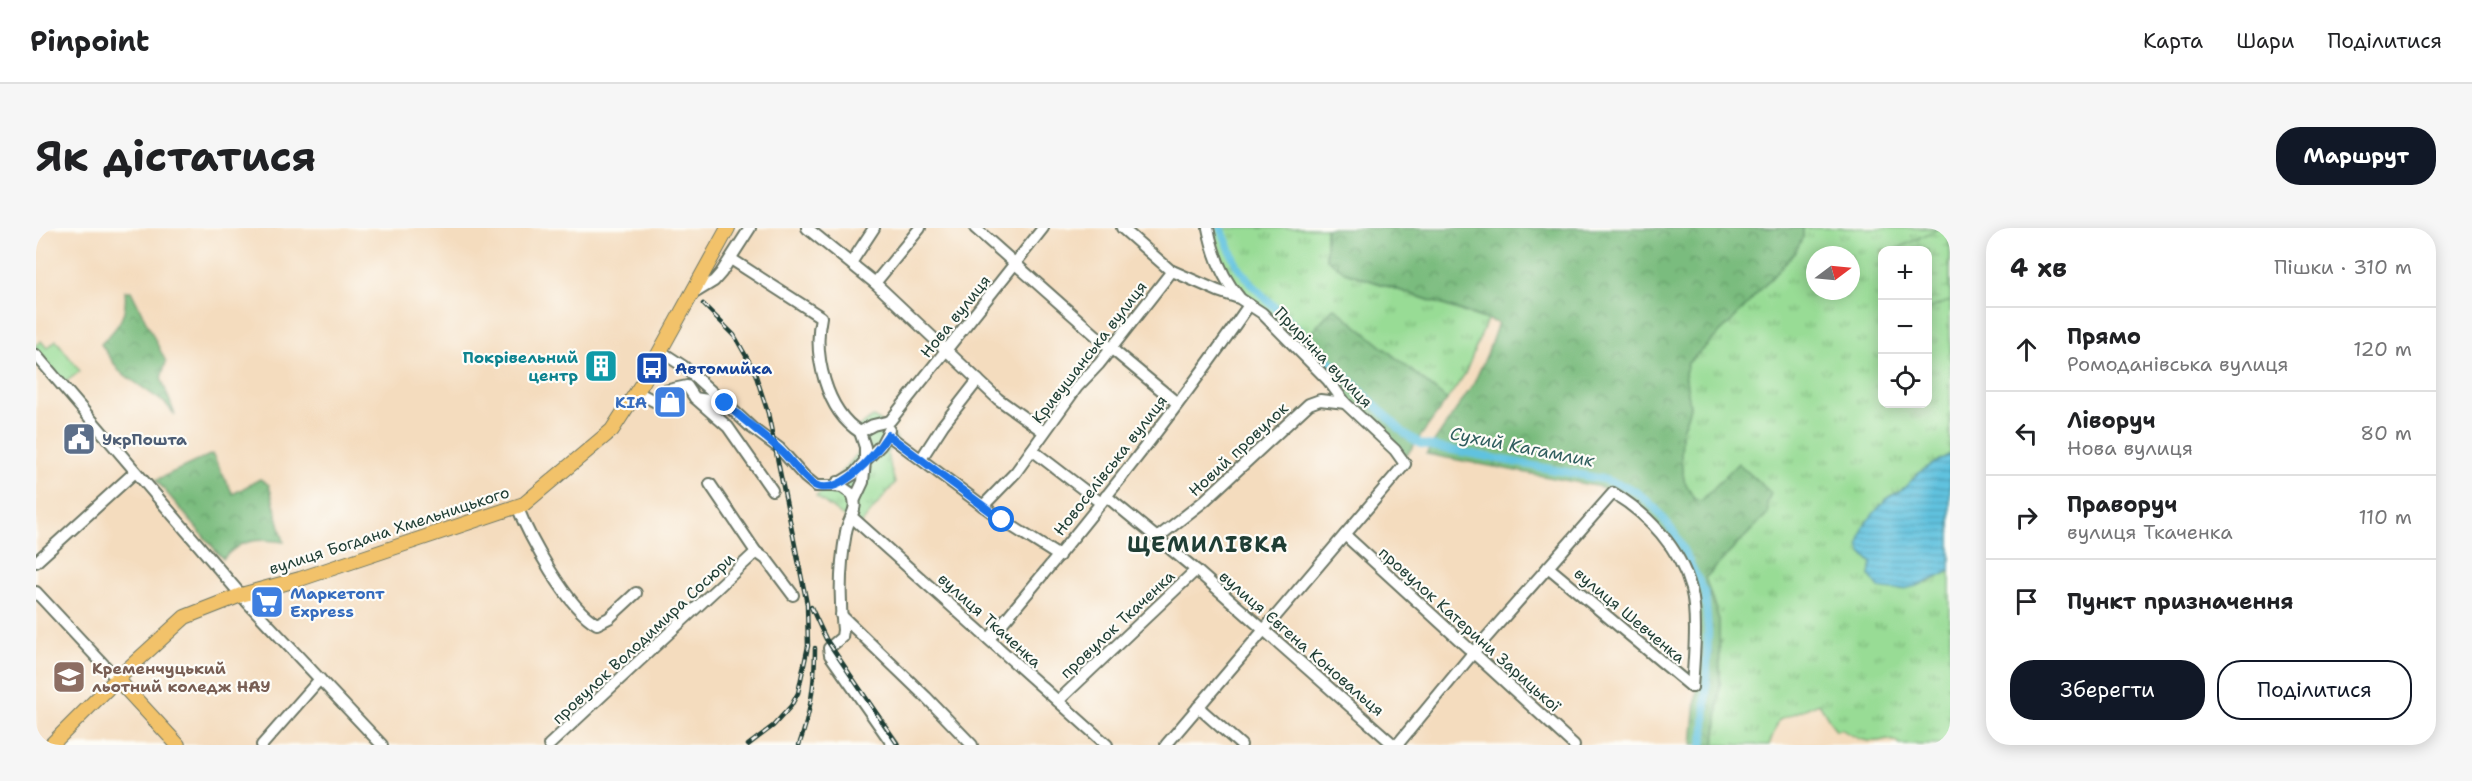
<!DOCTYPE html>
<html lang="uk">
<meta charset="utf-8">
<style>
body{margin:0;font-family:"Shantell Sans",sans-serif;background:#f6f6f6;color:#202124}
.controls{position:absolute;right:18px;top:18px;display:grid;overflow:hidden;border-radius:12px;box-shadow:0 3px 15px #0003}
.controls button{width:54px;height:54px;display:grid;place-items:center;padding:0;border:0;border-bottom:2px solid #e0e0e0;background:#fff;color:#202124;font:30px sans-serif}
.compass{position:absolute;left:1770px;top:18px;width:54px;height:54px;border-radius:50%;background:#fff;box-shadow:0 3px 15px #0003;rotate:74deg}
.stop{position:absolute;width:18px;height:18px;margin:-14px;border:4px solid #1a73e8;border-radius:50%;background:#fff}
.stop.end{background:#1a73e8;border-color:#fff;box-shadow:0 2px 6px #0008}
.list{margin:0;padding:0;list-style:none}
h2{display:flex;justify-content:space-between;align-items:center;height:78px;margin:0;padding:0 24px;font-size:26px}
h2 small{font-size:20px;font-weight:400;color:#757577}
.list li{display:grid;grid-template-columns:39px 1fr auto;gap:18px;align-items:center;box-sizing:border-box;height:84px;padding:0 24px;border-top:2px solid #e0e0e0}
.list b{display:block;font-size:22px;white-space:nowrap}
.list p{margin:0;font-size:20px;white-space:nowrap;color:#757577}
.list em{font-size:20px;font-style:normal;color:#757577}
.actions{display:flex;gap:12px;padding:18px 24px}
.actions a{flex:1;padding:14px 0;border:2px solid #111827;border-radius:24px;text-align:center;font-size:21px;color:#111827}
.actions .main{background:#111827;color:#fff}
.icon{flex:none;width:33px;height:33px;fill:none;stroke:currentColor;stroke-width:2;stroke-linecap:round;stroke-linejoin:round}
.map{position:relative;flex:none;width:1914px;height:517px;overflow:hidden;border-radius:24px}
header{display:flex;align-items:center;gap:36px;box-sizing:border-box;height:84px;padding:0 30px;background:#fff;border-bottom:2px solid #e0e0e0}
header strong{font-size:28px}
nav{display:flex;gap:33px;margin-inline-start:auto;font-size:21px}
.intro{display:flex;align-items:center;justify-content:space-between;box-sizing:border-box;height:144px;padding:0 36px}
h1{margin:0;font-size:42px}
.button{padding:15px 27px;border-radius:24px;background:#111827;color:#fff;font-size:21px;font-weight:700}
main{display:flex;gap:36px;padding:0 36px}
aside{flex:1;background:#fff;border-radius:24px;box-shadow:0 3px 15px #0003}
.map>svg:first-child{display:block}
.grass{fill:url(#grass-tufts);stroke:#5c8c64;stroke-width:1.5;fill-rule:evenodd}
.forest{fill:url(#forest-crowns);stroke:#4c7c59;stroke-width:1.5}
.wetland{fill:url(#wetland-marsh);stroke:#5c8c64;stroke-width:1.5}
.park{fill:#98dc95;stroke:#5c8c64;stroke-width:1.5}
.water{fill:url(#water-rules);stroke:#40808a;stroke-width:1.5}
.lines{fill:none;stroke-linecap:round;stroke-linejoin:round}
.canal{stroke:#61c2df;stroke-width:8}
.minor-casing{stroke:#6a7564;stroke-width:14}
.major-casing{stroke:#6a7564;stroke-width:16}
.minor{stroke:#fff;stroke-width:10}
.major{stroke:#f2c26a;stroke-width:14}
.rail-casing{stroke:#1f3d34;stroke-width:4.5}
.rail{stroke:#fdfcf7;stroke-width:2;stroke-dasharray:7;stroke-linecap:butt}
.route{stroke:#1a73e8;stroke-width:8}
.labels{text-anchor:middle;stroke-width:4.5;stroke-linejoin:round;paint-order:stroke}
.street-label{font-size:16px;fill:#1f3d34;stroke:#fdfcf7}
.culture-label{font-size:16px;font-weight:bold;fill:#0d838f;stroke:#fdfcf7;text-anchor:end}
.transit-label{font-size:16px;font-weight:bold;fill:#164399;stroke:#fdfcf7;text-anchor:start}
.shop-label{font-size:16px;font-weight:bold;fill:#366cbe;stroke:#fdfcf7;text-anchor:end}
.service-label{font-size:16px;font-weight:bold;fill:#4e5e75;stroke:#fdfcf7;text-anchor:start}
.education-label{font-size:16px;font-weight:bold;fill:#785e54;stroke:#fdfcf7;text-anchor:start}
.water-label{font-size:18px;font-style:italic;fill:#305e5f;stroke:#fdfcf7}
.district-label{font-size:22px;font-weight:bold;letter-spacing:1.5px;fill:#1f3d34;stroke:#fdfcf7}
</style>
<header>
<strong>Pinpoint</strong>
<nav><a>Карта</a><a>Шари</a><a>Поділитися</a></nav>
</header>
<div class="intro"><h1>Як дістатися</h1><a class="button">Маршрут</a></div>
<main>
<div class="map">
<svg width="1914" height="517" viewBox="0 0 1914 517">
<defs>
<pattern id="grass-tufts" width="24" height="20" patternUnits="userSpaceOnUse" patternTransform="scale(1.5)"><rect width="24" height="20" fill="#98dc95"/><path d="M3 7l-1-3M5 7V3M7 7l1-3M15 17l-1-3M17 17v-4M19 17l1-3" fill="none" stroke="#7bb47a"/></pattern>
<pattern id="forest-crowns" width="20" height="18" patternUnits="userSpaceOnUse" patternTransform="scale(1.5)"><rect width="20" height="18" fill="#7abc7e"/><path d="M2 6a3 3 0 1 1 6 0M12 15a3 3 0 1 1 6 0" fill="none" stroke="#639a68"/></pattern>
<pattern id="wetland-marsh" width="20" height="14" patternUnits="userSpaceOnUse" patternTransform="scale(1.5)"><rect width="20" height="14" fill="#98dc95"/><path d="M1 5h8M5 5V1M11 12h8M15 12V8" fill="none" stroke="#7bb47a"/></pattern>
<pattern id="water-rules" width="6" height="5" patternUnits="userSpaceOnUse" patternTransform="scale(1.5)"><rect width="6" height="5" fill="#61c2df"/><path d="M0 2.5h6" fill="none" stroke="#4f9fb6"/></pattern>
</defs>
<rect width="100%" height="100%" fill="#fdfcf7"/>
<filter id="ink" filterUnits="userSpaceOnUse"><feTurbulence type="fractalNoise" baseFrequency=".0167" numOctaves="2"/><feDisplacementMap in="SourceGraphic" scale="12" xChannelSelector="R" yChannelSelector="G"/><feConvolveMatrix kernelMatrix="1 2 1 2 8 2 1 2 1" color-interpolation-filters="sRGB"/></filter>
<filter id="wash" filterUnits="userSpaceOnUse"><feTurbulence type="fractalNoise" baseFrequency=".008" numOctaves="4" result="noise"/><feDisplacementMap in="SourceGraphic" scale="24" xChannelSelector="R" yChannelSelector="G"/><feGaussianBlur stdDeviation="1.35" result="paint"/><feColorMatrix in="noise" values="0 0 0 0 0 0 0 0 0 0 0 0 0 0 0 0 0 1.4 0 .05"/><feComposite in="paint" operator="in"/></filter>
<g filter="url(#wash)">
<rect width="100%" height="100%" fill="#f4dcbe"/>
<g class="grass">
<path d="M1175,0h115v30l19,14 142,48 -22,54 -18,26 -113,-93 -34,38 -37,-36 -26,-21 -10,-13z"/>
<path d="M1767,0h147v226l-29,17 -17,17 -19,12 -24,52 11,11 -2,13 57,7 23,-12v174h-50l-3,-3 -10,-3c-17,6 -31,0 -46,-10l-5,2 -17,-28 -40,17 -10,25h-54l5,-61 -1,-64 -14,-42 63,-65 -52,-26 -15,15 -7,-3 -10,-19 -3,-20 1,-30 8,-23 -5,-34 3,-10 42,-40 73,-87zM1846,22h46v154h-46zM1779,27h36v36h-36z"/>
<path d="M837,189l7,4 17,18 -10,15 8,29 -37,45 -42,-32 10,-7 36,-40 -13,-17z"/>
</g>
<g class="forest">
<path d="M1290,0h477v8l-7,15 -66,72 -42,40 -3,10 5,34 -8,23 -1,30 3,20 10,19 7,2 37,-38 33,30 -4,11 1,9 -63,65 14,42 1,64 -5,61h-23l8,-90 -4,-61 -44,-74 -17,-19 -17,-9 -22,-6 -170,-32 47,-69 14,-31 11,-31 -153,-51 -19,-14z"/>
<path d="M89,63h6l35,71 -5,16 14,37 -9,-11 -47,-33 -18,-27c17,-17 27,-28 24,-53z"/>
<path d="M1298,79l113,93 -41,56 -54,-51 -52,-60z"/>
<path d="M176,226l21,40 27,-15 9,6 15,57c-26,-4 -44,-3 -61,17l-67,-79z"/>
</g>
<path class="wetland" d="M1903,0h11v73l-22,8v-59h-33z"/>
<path class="park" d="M20,112l24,31 -17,13 -27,-35v-4l5,-4 6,7z"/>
<path class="water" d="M1914,226v117c-23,12 -45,23 -71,17l-9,-12 2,-13 -11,-11 -2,-7 5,-20 21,-25 19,-12 17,-17z"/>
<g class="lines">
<path class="canal" d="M1185,0l15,36 17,22 152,148 16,10 181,35 23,7 13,7 17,15 20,26 30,59 3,38 -3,98 -3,16"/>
</g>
</g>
<g filter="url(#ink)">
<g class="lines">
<g class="minor-casing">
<g id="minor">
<path d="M771,0l68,55 123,116 46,33"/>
<path d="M939,0l126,112 76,63"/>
<path d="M1086,0l48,42 48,21 21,7 23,15 66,67 17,23 50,47 10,14 -239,281"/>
<path d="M1172,0c5,25 14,50 31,69"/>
<path d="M695,31l90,58c-8,38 5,94 39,115"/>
<path d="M815,35l23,-35"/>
<path d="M839,55l45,-55"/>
<path d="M655,67l23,-14 7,-8 29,-45"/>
<path d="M624,123l23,15 39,35"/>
<path d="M0,127l212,248 134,142"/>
<path d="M601,164l17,9 10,-10 23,-5 8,12 30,5 27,25 27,20 26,29 11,9h18l4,-4"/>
<path d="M659,170l33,29 44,63"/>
<path d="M852,207l114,85 57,36"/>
<path d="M996,222l69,53"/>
<path d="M885,231l22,-34 35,-45"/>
<path d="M674,256l46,68 10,7 27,36"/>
<path d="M1070,268l90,74 198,175"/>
<path d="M819,271l8,-17 2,-21 16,-16 8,-15"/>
<path d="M481,278c12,31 51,103 80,118l12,-6 27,-25"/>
<path d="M947,278l33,-34 61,-85 22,-23 73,-93"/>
<path d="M817,290l254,227"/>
<path d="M1309,307l229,210"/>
<path d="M1121,310l46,-36 106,-98 11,-4 25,3"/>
<path d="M0,334l99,-90"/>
<path d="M1512,339l144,120"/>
<path d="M0,364l81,87"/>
<path d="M805,387l85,82 46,48"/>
<path d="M953,411c91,-108 180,-218 260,-334"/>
<path d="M1022,473l138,-131"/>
<path d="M1162,479l43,38"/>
<path d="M226,517l58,-66"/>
<path d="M513,517l207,-193"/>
<path d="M857,517l-63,-90 -1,-7 13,-11 1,-7c-4,-33 -3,-65 3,-98 2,-14 14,-23 6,-38l-10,-7 -8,-1 20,-12 11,-13v-14l-5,-15 13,-7 17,-4 153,-193"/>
<path d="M1361,517l81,-98 135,-154c35,21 67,55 78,96 7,25 3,71 1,98"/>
</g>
</g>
<g class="major-casing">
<g id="major">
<path d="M81,451l61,66"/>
<path d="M15,517l66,-66 68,-62 56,-22 59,-16 224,-75 88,-74 31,-48 85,-154"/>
</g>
</g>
<use href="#minor" class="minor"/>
<use href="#major" class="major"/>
<g class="rail-casing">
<g id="rail">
<path d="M667,76l31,31 20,35 14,43 39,191 1,42 -10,47 -7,13 -18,20 -25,19"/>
<path d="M775,379l15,32 72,106"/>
<path d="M763,517c12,-32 16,-63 16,-97"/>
</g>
</g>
<use href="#rail" class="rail"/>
</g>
</g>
<g class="lines" filter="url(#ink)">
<path class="route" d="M689,175c17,16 35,29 53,45 13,11 21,26 35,36 26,16 63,-31 75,-49l114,85"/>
</g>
<defs>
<g id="building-square" transform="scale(1.725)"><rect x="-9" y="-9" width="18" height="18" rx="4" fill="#0f9aa8" stroke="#fdfcf7"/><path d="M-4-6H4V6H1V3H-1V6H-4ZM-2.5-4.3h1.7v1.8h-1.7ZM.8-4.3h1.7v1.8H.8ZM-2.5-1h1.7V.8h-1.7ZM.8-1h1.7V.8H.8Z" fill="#fff"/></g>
<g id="bus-square" transform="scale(1.725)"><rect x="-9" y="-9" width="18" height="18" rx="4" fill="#1a4fb4" stroke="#fdfcf7"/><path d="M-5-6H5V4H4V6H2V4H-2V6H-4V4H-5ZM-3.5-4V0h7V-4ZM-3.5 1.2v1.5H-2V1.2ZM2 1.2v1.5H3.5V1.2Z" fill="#fff"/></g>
<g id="shop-square" transform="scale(1.725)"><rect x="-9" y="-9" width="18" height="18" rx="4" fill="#3f7fe0" stroke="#fdfcf7"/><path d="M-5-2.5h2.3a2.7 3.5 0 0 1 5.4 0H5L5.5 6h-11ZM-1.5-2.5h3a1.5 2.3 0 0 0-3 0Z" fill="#fff"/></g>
<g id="civic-square" transform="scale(1.725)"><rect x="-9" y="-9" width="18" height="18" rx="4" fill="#5c6f8a" stroke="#fdfcf7"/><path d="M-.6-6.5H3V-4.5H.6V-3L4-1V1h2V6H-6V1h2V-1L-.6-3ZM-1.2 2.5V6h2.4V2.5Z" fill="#fff"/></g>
<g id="supermarket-square" transform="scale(1.725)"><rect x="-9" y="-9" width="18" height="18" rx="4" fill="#3f7fe0" stroke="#fdfcf7"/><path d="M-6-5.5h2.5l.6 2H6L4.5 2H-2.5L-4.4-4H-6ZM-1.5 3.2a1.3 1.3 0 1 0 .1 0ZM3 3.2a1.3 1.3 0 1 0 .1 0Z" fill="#fff"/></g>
<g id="university-square" transform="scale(1.725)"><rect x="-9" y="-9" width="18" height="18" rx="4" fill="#8d6e63" stroke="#fdfcf7"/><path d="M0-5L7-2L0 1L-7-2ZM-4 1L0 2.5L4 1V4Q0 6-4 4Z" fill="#fff"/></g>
</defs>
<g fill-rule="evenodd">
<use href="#building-square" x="565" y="138"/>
<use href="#bus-square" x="616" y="140"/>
<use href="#shop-square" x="634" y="174"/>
<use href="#civic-square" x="43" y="211"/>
<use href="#supermarket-square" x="231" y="374"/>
<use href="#university-square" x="33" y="449"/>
</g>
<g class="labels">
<g class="street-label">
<text transform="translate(919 88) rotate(-51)" y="6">Нова вулиця</text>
<text transform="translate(1053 124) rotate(-52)" y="6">Кривушанська вулиця</text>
<text transform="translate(1288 129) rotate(46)" y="6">Прирічна вулиця</text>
<text transform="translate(1202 221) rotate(-43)" y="6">Новий провулок</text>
<text transform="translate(1074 237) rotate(-52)" y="6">Новоселівська вулиця</text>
<text transform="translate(353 302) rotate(-18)" y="6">вулиця Богдана Хмельницького</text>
<text transform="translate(1594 387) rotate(40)" y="6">вулиця Шевченка</text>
<text transform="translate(954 392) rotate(42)" y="6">вулиця Ткаченка</text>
<text transform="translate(1081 396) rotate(-43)" y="6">провулок Ткаченка</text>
<text transform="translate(1434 401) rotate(42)" y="6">провулок Катерини Зарицької</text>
<text transform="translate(607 410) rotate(-43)" y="6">провулок Володимира Сосюри</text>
<text transform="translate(1266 415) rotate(41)" y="6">вулиця Євгена Коновальця</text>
</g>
<g class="culture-label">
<text x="542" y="135">Покрівельний<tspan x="542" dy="18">центр</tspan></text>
</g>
<g class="transit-label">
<text x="639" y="146">Автомийка</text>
</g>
<g class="shop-label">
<text x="611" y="180">KIA</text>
<text x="254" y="371" text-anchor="start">Маркетопт<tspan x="254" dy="18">Express</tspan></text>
</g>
<g class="service-label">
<text x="66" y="217">УкрПошта</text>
</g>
<g class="education-label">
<text x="56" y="446">Кременчуцький<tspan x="56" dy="18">льотний коледж НАУ</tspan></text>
</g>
<g class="water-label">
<text transform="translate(1486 219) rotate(11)" y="6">Сухий Кагамлик</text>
</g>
<g class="district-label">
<text x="1172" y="324">ЩЕМИЛІВКА</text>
</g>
</g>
</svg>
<div class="controls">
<button>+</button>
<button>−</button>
<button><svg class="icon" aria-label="locate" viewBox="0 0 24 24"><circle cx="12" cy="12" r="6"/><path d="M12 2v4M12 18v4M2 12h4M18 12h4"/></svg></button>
</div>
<svg class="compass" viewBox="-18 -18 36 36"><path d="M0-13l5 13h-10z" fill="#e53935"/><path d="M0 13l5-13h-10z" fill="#757577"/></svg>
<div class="stop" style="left:966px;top:292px"></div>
<div class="stop end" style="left:689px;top:175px"></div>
</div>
<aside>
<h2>4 хв<small>Пішки · 310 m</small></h2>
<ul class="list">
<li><svg class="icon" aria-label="ahead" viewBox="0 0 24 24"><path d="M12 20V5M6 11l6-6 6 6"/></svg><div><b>Прямо</b><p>Ромоданівська вулиця</p></div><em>120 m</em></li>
<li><svg class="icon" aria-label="left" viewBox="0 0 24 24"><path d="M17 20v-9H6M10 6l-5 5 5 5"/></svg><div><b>Ліворуч</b><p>Нова вулиця</p></div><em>80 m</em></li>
<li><svg class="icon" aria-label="right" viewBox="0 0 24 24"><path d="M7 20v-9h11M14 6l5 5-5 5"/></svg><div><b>Праворуч</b><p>вулиця Ткаченка</p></div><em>110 m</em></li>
<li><svg class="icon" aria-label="arrive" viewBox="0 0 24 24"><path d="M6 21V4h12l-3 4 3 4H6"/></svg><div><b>Пункт призначення</b></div></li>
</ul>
<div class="actions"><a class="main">Зберегти</a><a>Поділитися</a></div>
</aside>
</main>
